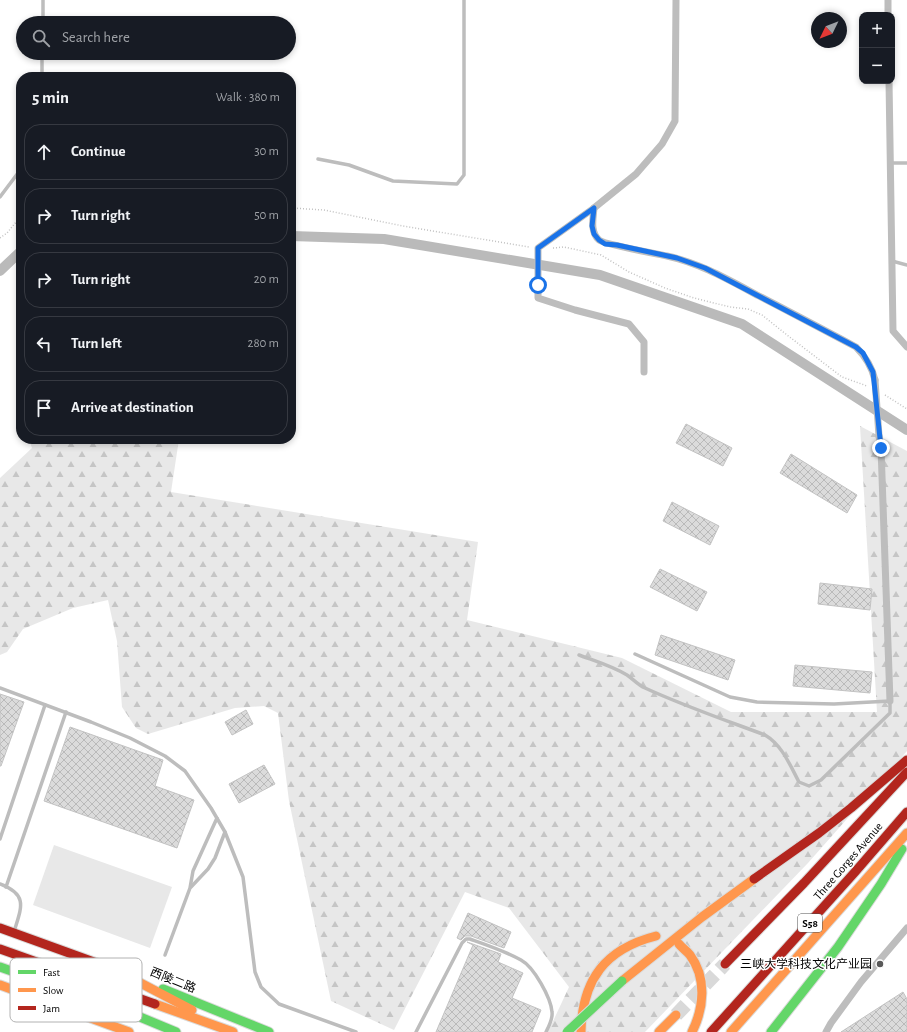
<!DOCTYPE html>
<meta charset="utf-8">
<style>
body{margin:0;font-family:"Alegreya Sans","Noto Sans SC",sans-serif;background:#242831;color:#f1f3f6}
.controls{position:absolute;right:12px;top:12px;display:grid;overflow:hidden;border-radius:8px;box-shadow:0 2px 6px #0003}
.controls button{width:36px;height:36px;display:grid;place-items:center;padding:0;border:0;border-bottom:1px solid #363941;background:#171b24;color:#f1f3f6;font:20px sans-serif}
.compass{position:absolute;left:811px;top:12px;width:36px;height:36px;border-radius:50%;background:#171b24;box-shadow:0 2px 6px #0003;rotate:227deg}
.stop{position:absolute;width:12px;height:12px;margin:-9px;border:3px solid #1a73e8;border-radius:50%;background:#fff}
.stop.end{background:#1a73e8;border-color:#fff;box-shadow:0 1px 4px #0008}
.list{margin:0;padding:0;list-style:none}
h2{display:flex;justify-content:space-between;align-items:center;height:52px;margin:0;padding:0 16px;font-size:17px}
h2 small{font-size:13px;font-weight:400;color:#9ea1a6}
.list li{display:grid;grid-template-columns:26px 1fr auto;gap:12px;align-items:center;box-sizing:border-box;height:56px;margin:0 8px 8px;padding:0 8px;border:1px solid #363941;border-radius:16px}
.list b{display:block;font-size:15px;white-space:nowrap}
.list em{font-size:13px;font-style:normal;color:#9ea1a6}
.icon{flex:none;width:22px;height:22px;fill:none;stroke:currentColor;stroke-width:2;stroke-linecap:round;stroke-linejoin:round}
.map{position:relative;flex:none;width:907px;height:1032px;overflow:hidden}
.search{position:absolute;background:#171b24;box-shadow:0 2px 6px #0003;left:16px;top:16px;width:280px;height:44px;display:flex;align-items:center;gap:10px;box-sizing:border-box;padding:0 14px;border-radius:22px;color:#9ea1a6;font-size:15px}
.panel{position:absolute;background:#171b24;box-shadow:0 2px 6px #0003;left:16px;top:72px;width:280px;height:372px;border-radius:16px}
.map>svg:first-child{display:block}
.grass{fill:#e8e8e8}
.forest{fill:url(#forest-firs)}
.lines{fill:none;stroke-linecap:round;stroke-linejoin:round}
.canal{stroke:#bababa;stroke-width:10}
.building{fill:url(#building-cross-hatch);stroke:#c3c3c3}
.highway-tunnel{stroke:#d9d9d9;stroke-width:14;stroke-dasharray:14 7;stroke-linecap:butt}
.fast-casing{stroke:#dbdbdb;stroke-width:11}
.slow-casing{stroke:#dbdbdb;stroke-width:11}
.jam-casing{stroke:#dbdbdb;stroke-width:11}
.path{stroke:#c2c2c2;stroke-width:1.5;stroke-dasharray:1 2;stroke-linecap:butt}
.lane{stroke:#bdbdbd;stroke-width:3.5}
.street{stroke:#bdbdbd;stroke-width:7}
.fast{stroke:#63d668;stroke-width:9}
.slow{stroke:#ff974d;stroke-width:9}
.jam{stroke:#b3261e;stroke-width:9}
.fast-bridge-casing{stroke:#dbdbdb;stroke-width:11;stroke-linecap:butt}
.street-bridge{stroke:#bdbdbd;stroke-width:7}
.fast-bridge{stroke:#63d668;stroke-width:9}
.route{stroke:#1a73e8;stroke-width:5}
.poi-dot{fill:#595959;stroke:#fff;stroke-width:1.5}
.labels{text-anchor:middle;stroke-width:3;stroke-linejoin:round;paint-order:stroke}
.shield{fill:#fff;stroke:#4c4c4c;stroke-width:1}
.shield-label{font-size:11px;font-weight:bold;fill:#000}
.street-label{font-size:12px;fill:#000;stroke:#fff}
.poi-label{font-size:12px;fill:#000;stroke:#fff;text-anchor:end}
.key{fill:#fff;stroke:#b2b2b2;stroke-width:1}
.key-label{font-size:11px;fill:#000}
</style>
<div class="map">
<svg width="907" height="1032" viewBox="0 0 907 1032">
<defs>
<pattern id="forest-firs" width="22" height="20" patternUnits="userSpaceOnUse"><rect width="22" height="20" fill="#e8e8e8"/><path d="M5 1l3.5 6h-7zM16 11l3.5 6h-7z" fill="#c5c5c5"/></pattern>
<pattern id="building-cross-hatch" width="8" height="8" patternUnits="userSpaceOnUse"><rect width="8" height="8" fill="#dbdbdb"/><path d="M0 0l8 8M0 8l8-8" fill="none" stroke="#bababa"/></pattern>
</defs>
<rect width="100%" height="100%" fill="#fff"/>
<path class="grass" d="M54,845l118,42 -22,61 -117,-43z"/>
<g class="forest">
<path d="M21,300v99l-2,-97z"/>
<path d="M860,426l47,25v300l-99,112 -163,169h-97l21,-45 -60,-79 -44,-16 -71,138 -63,-29 -42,-200 -11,-88 -14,-7 -29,2 -87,26 -12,-6 -14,-21 -5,-66 -9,-41 -35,8 -50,21 -16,23 -7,3v-177l32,-30 -3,-9h150l-8,53 307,50 -11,78 155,38 109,54h146z"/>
</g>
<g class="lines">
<g class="canal">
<path d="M291,236l93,3 216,36 142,49 165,106"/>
<path d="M0,271l21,-20"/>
</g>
</g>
<g class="building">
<path d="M686,424l46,24 -9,18 -47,-23z"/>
<path d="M791,454l66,41 -10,18 -67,-40z"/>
<path d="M672,502l47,24 -9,19 -47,-24z"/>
<path d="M660,569l47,23 -10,19 -47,-24z"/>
<path d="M820,583l52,6 -2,21 -52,-6z"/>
<path d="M661,635l74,25 -7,20 -73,-25z"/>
<path d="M795,665l77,7 -2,21 -77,-7z"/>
<path d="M0,694l24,8 -23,64h-1z"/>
<path d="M246,710l7,14 -21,11 -7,-13z"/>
<path d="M70,727l93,33 -8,26 39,14 -17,48 -133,-47z"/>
<path d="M264,765l11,19 -36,19 -10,-19z"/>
<path d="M468,913l43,19 -7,16 -33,-12h-6l-4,4 -4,-2z"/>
<path d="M467,942l34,12 -3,8 25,11 -11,25 29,12 -9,22h-96l37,-87z"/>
<path d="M903,992l4,7v33h-66z"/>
</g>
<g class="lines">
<path class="highway-tunnel" d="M676,1015l49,-51"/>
<g class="fast-casing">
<g id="fast">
<path d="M0,967l128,45 48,20"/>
<path d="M163,989l106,43"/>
<path d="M771,1032l67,-85 43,-63 21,-35"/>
</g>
</g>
<g class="slow-casing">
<g id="slow">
<path d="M679,944c3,4 8,7 11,11 17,23 14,53 2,77"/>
<path d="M108,966l84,44"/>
<path d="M622,981l80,-64 52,-38"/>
<path d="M0,985l129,47"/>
<path d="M155,1004l78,28"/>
<path d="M581,1032c1,-52 24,-83 75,-96"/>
<path d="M659,1032l17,-17"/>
<path d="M731,1032l176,-199"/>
</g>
</g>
<g class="jam-casing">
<g id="jam">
<path d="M754,879l65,-46 32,-25 56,-48"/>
<path d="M0,928l116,42"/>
<path d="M0,949l155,55"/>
<path d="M725,964l79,-81 103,-111"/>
<path d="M711,1032l144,-160 52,-60"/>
</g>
</g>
<g class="path">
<path d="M291,208l33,2 79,16 126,21"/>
<path d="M0,238l7,-5 14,-17"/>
<path d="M553,248l11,-1 37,8 28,17 36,16 29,10 36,9 18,2 14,6 25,20 55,42 25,9"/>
<path d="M885,395l22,14"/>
</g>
<g class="lane">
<path d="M43,23v-23"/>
<path d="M42,77v-24"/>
<path d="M318,159l31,6 44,16 64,3 7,-9v-175"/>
<path d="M890,163h17"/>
<path d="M0,197l21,-28"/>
<path d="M892,261l15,4"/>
<path d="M579,655c16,6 33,11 48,20 6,4 11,10 18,13 39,18 80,32 120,47 17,10 25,30 34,47l10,4 12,-6 69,-67v-12l-56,3 -77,-2 -27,-5 -95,-43"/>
<path d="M0,688l91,34 39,16 35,18 20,15 26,37 14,24 18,45 12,95 6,15 18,17 77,28"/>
<path d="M0,839l45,-134"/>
<path d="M0,884c29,11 21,24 14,48"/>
<path d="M6,887l60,-175"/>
<path d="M191,887l17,-18 7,-11 10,-26"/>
<path d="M165,955l25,-67 3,-17 24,-53"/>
<path d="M416,1032l46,-89 4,-4h4c17,6 35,12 51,21 13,7 30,38 31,52 1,7 -3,14 -6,20"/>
</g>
<g class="street">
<path d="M888,0v15"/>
<path d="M889,81l4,250 14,16"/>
<path d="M594,208c-1,11 -4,24 5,32 4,4 58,14 68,16 33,7 62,24 92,40 33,17 65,34 97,51 10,10 16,20 19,33"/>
<path d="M644,372v-30l-15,-18 -54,-14 -37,-12v-50l56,-40 42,-34 26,-30 13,-23 1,-121"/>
<path d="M879,436l2,12 9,253"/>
<path d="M826,1032l5,-9 30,-41 46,-54"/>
</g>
<use href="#fast" class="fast"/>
<use href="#slow" class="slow"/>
<use href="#jam" class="jam"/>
<g class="fast-bridge-casing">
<path id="fast-bridge" d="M567,1032l55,-51"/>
</g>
<path class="street-bridge" d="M875,380l4,56"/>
<use href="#fast-bridge" class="fast-bridge"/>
</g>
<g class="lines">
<path class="route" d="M538,285v-37l56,-40 -2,18 2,8 5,6 6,4 12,1 60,13 28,10 151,79 7,6 10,19 8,76"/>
</g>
<circle class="poi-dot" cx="880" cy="964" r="4"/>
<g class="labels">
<rect class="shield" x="798" y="914" width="24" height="18" rx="3"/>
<g class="shield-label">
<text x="810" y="927">S58</text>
</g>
<g class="street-label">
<text transform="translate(848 861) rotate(-49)" y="4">Three Gorges Avenue</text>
<text transform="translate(173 980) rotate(22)" y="4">西陵二路</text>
</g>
<g class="poi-label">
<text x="872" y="968">三峡大学科技文化产业园</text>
</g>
</g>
<rect x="10" y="958" width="132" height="64" rx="6" class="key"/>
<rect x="18" y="970" width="18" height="4" fill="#63d668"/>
<rect x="18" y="988" width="18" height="4" fill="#ff974d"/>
<rect x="18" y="1006" width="18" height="4" fill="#b3261e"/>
<g class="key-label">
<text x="43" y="976">Fast</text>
<text x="43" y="994">Slow</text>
<text x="43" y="1012">Jam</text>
</g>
</svg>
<div class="controls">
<button>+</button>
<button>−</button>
</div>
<svg class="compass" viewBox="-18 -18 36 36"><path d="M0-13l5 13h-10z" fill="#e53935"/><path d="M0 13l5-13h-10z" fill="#9ea1a6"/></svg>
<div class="stop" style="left:538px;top:285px"></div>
<div class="stop end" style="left:881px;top:448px"></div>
<div class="search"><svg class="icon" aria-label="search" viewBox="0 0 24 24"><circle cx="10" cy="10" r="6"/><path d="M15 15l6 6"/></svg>Search here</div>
<section class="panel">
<h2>5 min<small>Walk · 380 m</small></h2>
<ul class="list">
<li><svg class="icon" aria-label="ahead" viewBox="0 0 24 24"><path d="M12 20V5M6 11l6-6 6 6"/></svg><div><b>Continue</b></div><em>30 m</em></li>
<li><svg class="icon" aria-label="right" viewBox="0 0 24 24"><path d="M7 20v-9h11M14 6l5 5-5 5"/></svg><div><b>Turn right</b></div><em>50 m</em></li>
<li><svg class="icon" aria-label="right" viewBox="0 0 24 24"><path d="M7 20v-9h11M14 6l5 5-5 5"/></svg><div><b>Turn right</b></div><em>20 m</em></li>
<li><svg class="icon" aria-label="left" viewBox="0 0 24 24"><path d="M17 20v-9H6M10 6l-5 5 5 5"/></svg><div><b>Turn left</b></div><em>280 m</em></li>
<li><svg class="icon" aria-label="arrive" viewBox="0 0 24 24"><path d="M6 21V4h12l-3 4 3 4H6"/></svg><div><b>Arrive at destination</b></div></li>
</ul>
</section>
</div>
